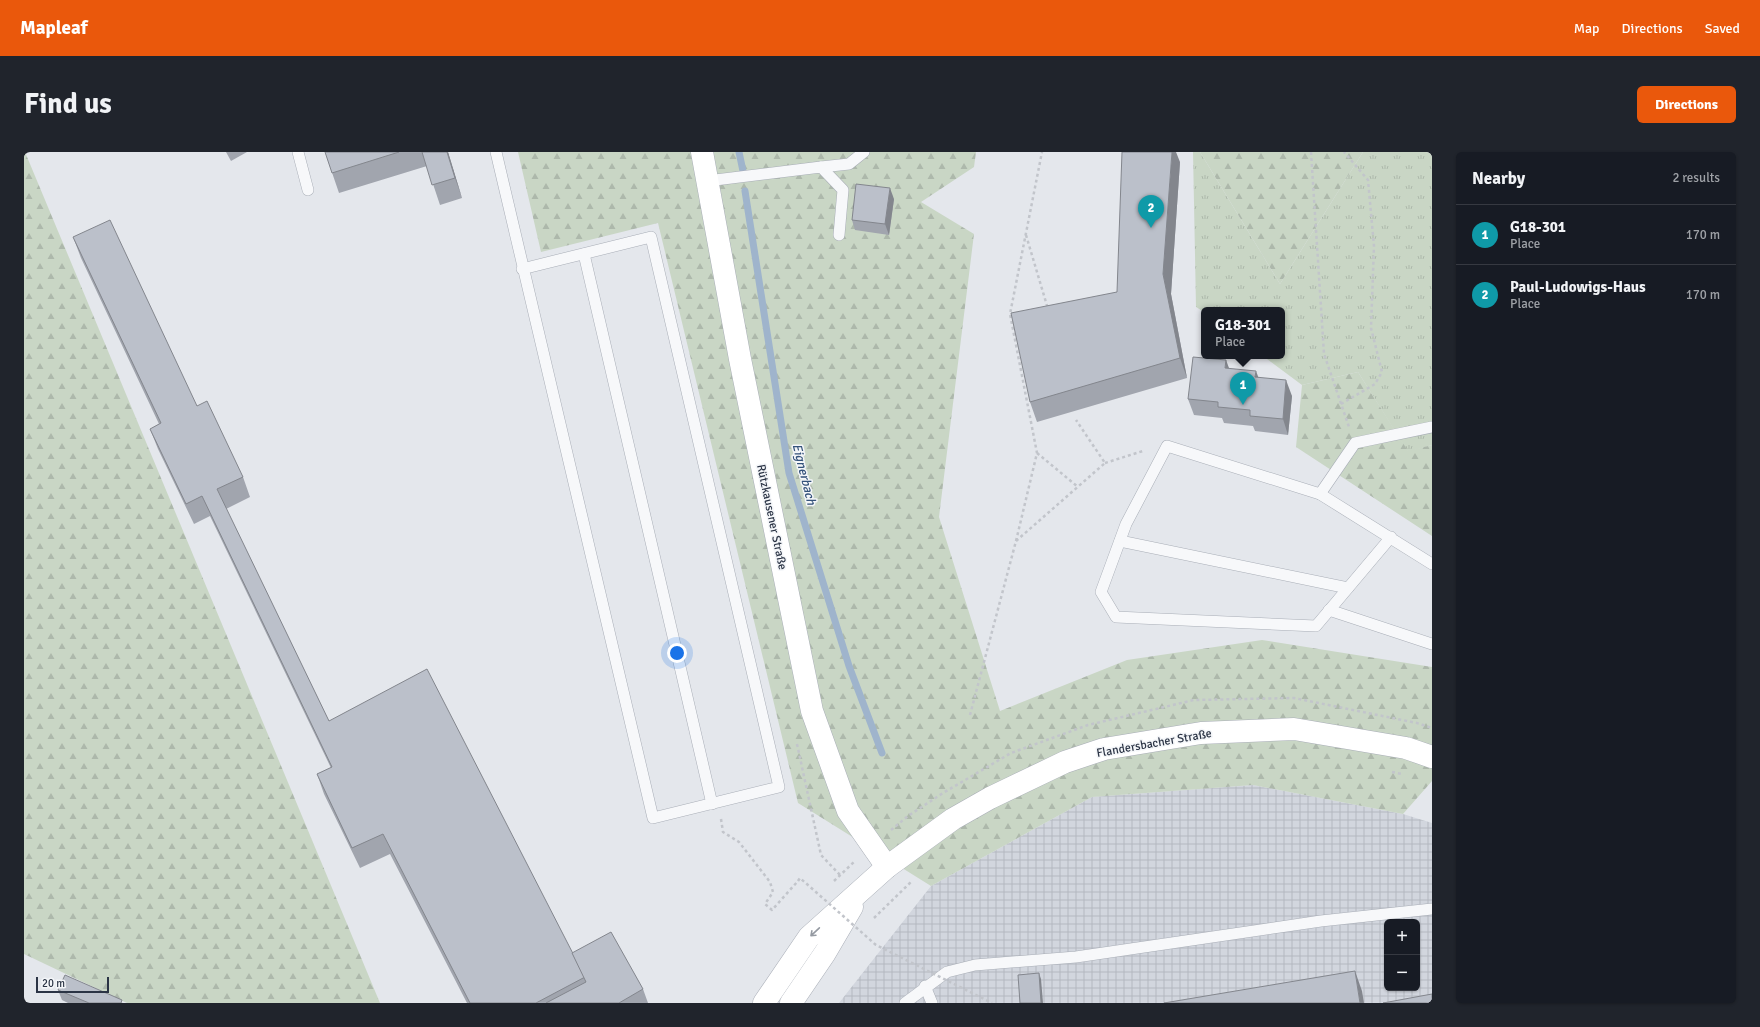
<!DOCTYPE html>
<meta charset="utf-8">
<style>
body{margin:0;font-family:Signika,sans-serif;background:#20242c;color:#f1f3f6}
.controls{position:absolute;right:12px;bottom:12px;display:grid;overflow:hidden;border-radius:6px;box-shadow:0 1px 3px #0004}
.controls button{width:36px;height:36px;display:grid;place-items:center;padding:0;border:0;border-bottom:1px solid #363941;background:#171b24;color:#f1f3f6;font:20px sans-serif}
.scale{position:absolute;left:12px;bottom:10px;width:73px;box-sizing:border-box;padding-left:4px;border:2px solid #2b3445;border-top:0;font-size:11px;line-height:14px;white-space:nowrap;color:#2b3445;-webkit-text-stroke:3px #f4f6f9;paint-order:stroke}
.you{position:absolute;left:653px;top:501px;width:14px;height:14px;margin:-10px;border:3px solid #fff;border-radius:50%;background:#1a73e8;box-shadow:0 0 0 6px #1a73e833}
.badge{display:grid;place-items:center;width:26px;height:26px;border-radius:50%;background:#ea580c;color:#fff;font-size:13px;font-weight:700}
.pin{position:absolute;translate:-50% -33px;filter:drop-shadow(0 1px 2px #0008)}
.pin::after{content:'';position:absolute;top:21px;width:14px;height:12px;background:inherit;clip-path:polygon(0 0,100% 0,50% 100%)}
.popup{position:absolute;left:1177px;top:155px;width:84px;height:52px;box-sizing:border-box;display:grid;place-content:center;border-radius:6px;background:#171b24;filter:drop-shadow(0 1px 3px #0005);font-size:13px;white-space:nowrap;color:#9ea1a6}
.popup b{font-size:15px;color:#f1f3f6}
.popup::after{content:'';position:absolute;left:50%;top:100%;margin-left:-8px;border:8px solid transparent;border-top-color:#171b24}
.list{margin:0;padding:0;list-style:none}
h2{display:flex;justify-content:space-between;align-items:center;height:52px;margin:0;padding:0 16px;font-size:17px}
h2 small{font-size:13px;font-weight:400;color:#9ea1a6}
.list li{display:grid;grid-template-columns:26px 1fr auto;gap:12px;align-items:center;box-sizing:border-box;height:60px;padding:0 16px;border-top:1px solid #363941}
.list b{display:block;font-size:15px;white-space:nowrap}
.list p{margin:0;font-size:13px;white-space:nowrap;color:#9ea1a6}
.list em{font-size:13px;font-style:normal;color:#9ea1a6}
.map{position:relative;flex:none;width:1408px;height:851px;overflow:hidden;border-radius:6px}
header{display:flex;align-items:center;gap:24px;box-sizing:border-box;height:56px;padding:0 20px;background:#ea580c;color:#fff}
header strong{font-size:19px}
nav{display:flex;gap:22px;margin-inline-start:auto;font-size:14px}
.intro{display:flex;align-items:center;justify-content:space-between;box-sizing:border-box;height:96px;padding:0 24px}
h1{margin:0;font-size:28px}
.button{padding:10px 18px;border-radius:6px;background:#ea580c;color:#fff;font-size:14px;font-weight:700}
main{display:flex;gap:24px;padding:0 24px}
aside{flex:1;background:#171b24;border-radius:6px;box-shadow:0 1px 3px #0004}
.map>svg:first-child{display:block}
.industrial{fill:url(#industrial-grid);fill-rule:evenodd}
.grass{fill:url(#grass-tufts)}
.forest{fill:url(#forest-firs)}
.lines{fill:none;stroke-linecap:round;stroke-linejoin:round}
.stream{stroke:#9fb4cc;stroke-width:7}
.lane-casing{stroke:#a9aeb7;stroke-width:12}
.secondary-casing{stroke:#a9aeb7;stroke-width:23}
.path{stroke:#c2c5cb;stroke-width:2.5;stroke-dasharray:3 3;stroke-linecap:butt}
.lane{stroke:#f7f8fa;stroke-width:11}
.secondary{stroke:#fff;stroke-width:22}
.path-bridge{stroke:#c2c5cb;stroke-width:2.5;stroke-dasharray:3 3;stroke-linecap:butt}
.wall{fill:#a1a5ae}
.shaded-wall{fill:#83868d}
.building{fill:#bbc0ca;stroke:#83868d}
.oneway{stroke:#959aa2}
.labels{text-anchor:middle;stroke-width:3;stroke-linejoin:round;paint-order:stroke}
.street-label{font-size:12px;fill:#2b3445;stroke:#f4f6f9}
.water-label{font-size:13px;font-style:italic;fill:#34527a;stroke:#f4f6f9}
</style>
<header>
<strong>Mapleaf</strong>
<nav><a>Map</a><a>Directions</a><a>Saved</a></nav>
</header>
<div class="intro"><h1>Find us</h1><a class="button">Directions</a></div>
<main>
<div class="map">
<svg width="1408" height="851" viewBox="0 0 1408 851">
<defs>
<pattern id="industrial-grid" width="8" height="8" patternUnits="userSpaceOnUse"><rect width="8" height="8" fill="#d2d6de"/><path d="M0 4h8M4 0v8" fill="none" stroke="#b4b8c0"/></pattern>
<pattern id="grass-tufts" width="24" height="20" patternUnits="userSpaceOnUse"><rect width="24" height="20" fill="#c9d6c5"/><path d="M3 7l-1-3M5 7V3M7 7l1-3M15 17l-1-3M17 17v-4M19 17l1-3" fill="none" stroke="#adb8ab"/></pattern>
<pattern id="forest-firs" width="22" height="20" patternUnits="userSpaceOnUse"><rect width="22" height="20" fill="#c9d6c5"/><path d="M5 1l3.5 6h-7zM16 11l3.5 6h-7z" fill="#adb8ab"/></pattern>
</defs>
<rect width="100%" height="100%" fill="#e4e7ec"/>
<path class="industrial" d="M1229,633l150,29 29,9v180h-593l92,-117 161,-89zM1363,770h30v66h-30z"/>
<path class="grass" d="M1169,0h7l80,132 83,-132h69v293l-24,7 -50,-80 -56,13 -39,-29h19v-46h-78v2l-8,-5z"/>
<g class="forest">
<path d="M0,0h1l355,851h-253l-103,-49z"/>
<path d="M494,0h458l-2,15 -53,35 53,32 -35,283 61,194 127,-51 135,-20 170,27v114l-29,33 -150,-29 -161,12 -161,89 -133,-83 -140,-580 -117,29z"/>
<path d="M1176,0h163l-83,132z"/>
<path d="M1334,220l50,79 24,-6v91l-136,-89 6,-62z"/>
</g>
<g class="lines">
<g class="stream">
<path d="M715,0l4,19"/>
<path d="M721,39l44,282 60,193 33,87"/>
</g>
<g class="lane-casing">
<g id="lane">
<path d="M274,0l10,38"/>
<path d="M472,0l157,666 126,-31 -128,-550 -129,32"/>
<path d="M797,15l28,-3 15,-12"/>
<path d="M683,29l114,-14 22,23 -4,45"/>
<path d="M560,102l128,550"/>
<path d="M1296,342l35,-51 77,-16"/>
<path d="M1367,385l-75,89 -200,-9 -15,-25 25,-68 41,-78 153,48 112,70"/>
<path d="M1096,389l228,47"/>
<path d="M1305,458l103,34"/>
<path d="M901,834l7,17"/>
<path d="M881,851l42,-31 28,-7 101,-8 245,-36 111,-12"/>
</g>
</g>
<g class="secondary-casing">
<g id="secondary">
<path d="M678,0l38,207 72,352 36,100 39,56"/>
<path d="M740,851l45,-66 78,-70 66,-48 37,-21 75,-36 39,-13 97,-16 93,-4 112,19 26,9"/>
<path d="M767,851l34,-50 27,-46"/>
</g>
</g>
<g class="path">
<path d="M1287,0l13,202 25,73"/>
<path d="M1002,83l22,74"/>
<path d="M1317,252l34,-20 7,-12 -11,-44 3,-82 -6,-66 -24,-28"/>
<path d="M1013,301l41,34"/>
<path d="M1081,311l38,-12"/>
<path d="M992,389l21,-88 -27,-139 32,-162"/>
<path d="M946,563l46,-174 89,-78 -29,-43"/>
<path d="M773,592l24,111 19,20"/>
<path d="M1368,620l10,2"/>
<path d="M697,667l2,13 16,10 31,40 3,10 -8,12 7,6 26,-29"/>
<path d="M867,678l17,-14 35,-23 68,-40 77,-28 106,-25 100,-2 123,25 15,5"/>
<path d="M810,729l21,-20"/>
<path d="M850,766l38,-37"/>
</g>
<use href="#lane" class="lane"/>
<use href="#secondary" class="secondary"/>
<path class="path-bridge" d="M774,729l2,-3 76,67 116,58"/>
</g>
<g class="wall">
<path d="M202,0h21l-16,9z"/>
<path d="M301,0h123l14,46 -22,7 -13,-39 -88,27z"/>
<path d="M1156,10l-9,132 16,84 -150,44 -7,-20 87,-110z"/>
<path d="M870,47l-5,36 -34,-5 -3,-10z"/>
<path d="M49,85l124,169 46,71 7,20 -24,12 103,212 243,232 71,36 5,14h-181l-77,-149 -30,14 -36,-74 -7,-20 14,-6 -121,-252 -16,8 -36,-75 -8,-20 9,-5 -78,-166z"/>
<path d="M1205,216l29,9 34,19 -4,39 -33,-4 -2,-5 -29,-3 -2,-5 -28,-3 -6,-16z"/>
<path d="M34,838l65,13h-55l-6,-3z"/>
</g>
<g class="shaded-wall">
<path d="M423,0h1l14,46 -7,-20z"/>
<path d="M1148,0h4l4,10 -9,132 16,84 -7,-20 -17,-84z"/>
<path d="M866,36l4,11 -5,36 -4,-11z"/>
<path d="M1202,208l6,16 -7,-8z"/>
<path d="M1232,219l6,16 -7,-10z"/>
<path d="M1262,228l6,16 -4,39 -5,-16z"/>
<path d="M1331,819l7,20 2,12h-4z"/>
<path d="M1015,821l2,6 2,24h-2z"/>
</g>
<g class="building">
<path d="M301,0h74l-67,21z"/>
<path d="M398,0h25l8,26 -23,7z"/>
<path d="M1098,0h50l-9,122 17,84 -150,44 -19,-89 106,-21z"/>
<path d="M832,32l34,4 -5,36 -33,-4z"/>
<path d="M86,68l87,186 10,-5 36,76 -26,12 112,232 98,-52 158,308 -49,26h-66l-87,-169 -31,14 -35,-74 15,-7 -130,-271 -16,8 -36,-75 11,-6 -88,-186z"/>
<path d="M1169,205l33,3 -1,8 31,3 -1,6 31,3 -3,39 -33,-3v-6l-32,-3v-5l-30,-3z"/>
<path d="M587,780l32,57 -24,14h-73l40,-21 -14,-29z"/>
<path d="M1331,819l5,32h-196z"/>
<path d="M1015,821l2,30h-21l-2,-28z"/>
<path d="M41,823l57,25 -1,3h-32l-31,-13z"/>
<path d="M1408,842v9h-49z"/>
</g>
<defs><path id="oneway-shaft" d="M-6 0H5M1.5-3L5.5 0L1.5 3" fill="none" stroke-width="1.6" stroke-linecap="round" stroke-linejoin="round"/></defs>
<use class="oneway" href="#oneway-shaft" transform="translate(791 780) rotate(137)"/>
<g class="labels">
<g class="street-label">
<text transform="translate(748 365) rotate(78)" y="4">Rützkausener Straße</text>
<text transform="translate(1130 591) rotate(-10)" y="4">Flandersbacher Straße</text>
</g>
<g class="water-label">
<text transform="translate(781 322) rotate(76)" y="5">Eignerbach</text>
</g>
</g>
</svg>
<div class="controls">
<button>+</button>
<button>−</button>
</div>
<div class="scale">20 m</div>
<div class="you"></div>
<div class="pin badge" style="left:1219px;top:253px;background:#0f9aa8">1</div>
<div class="popup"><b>G18-301</b>Place</div>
<div class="pin badge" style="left:1127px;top:76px;background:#0f9aa8">2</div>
</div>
<aside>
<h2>Nearby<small>2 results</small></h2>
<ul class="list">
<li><span class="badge" style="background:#0f9aa8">1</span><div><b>G18-301</b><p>Place</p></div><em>170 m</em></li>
<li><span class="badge" style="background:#0f9aa8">2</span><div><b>Paul-Ludowigs-Haus</b><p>Place</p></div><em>170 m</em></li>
</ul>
</aside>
</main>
